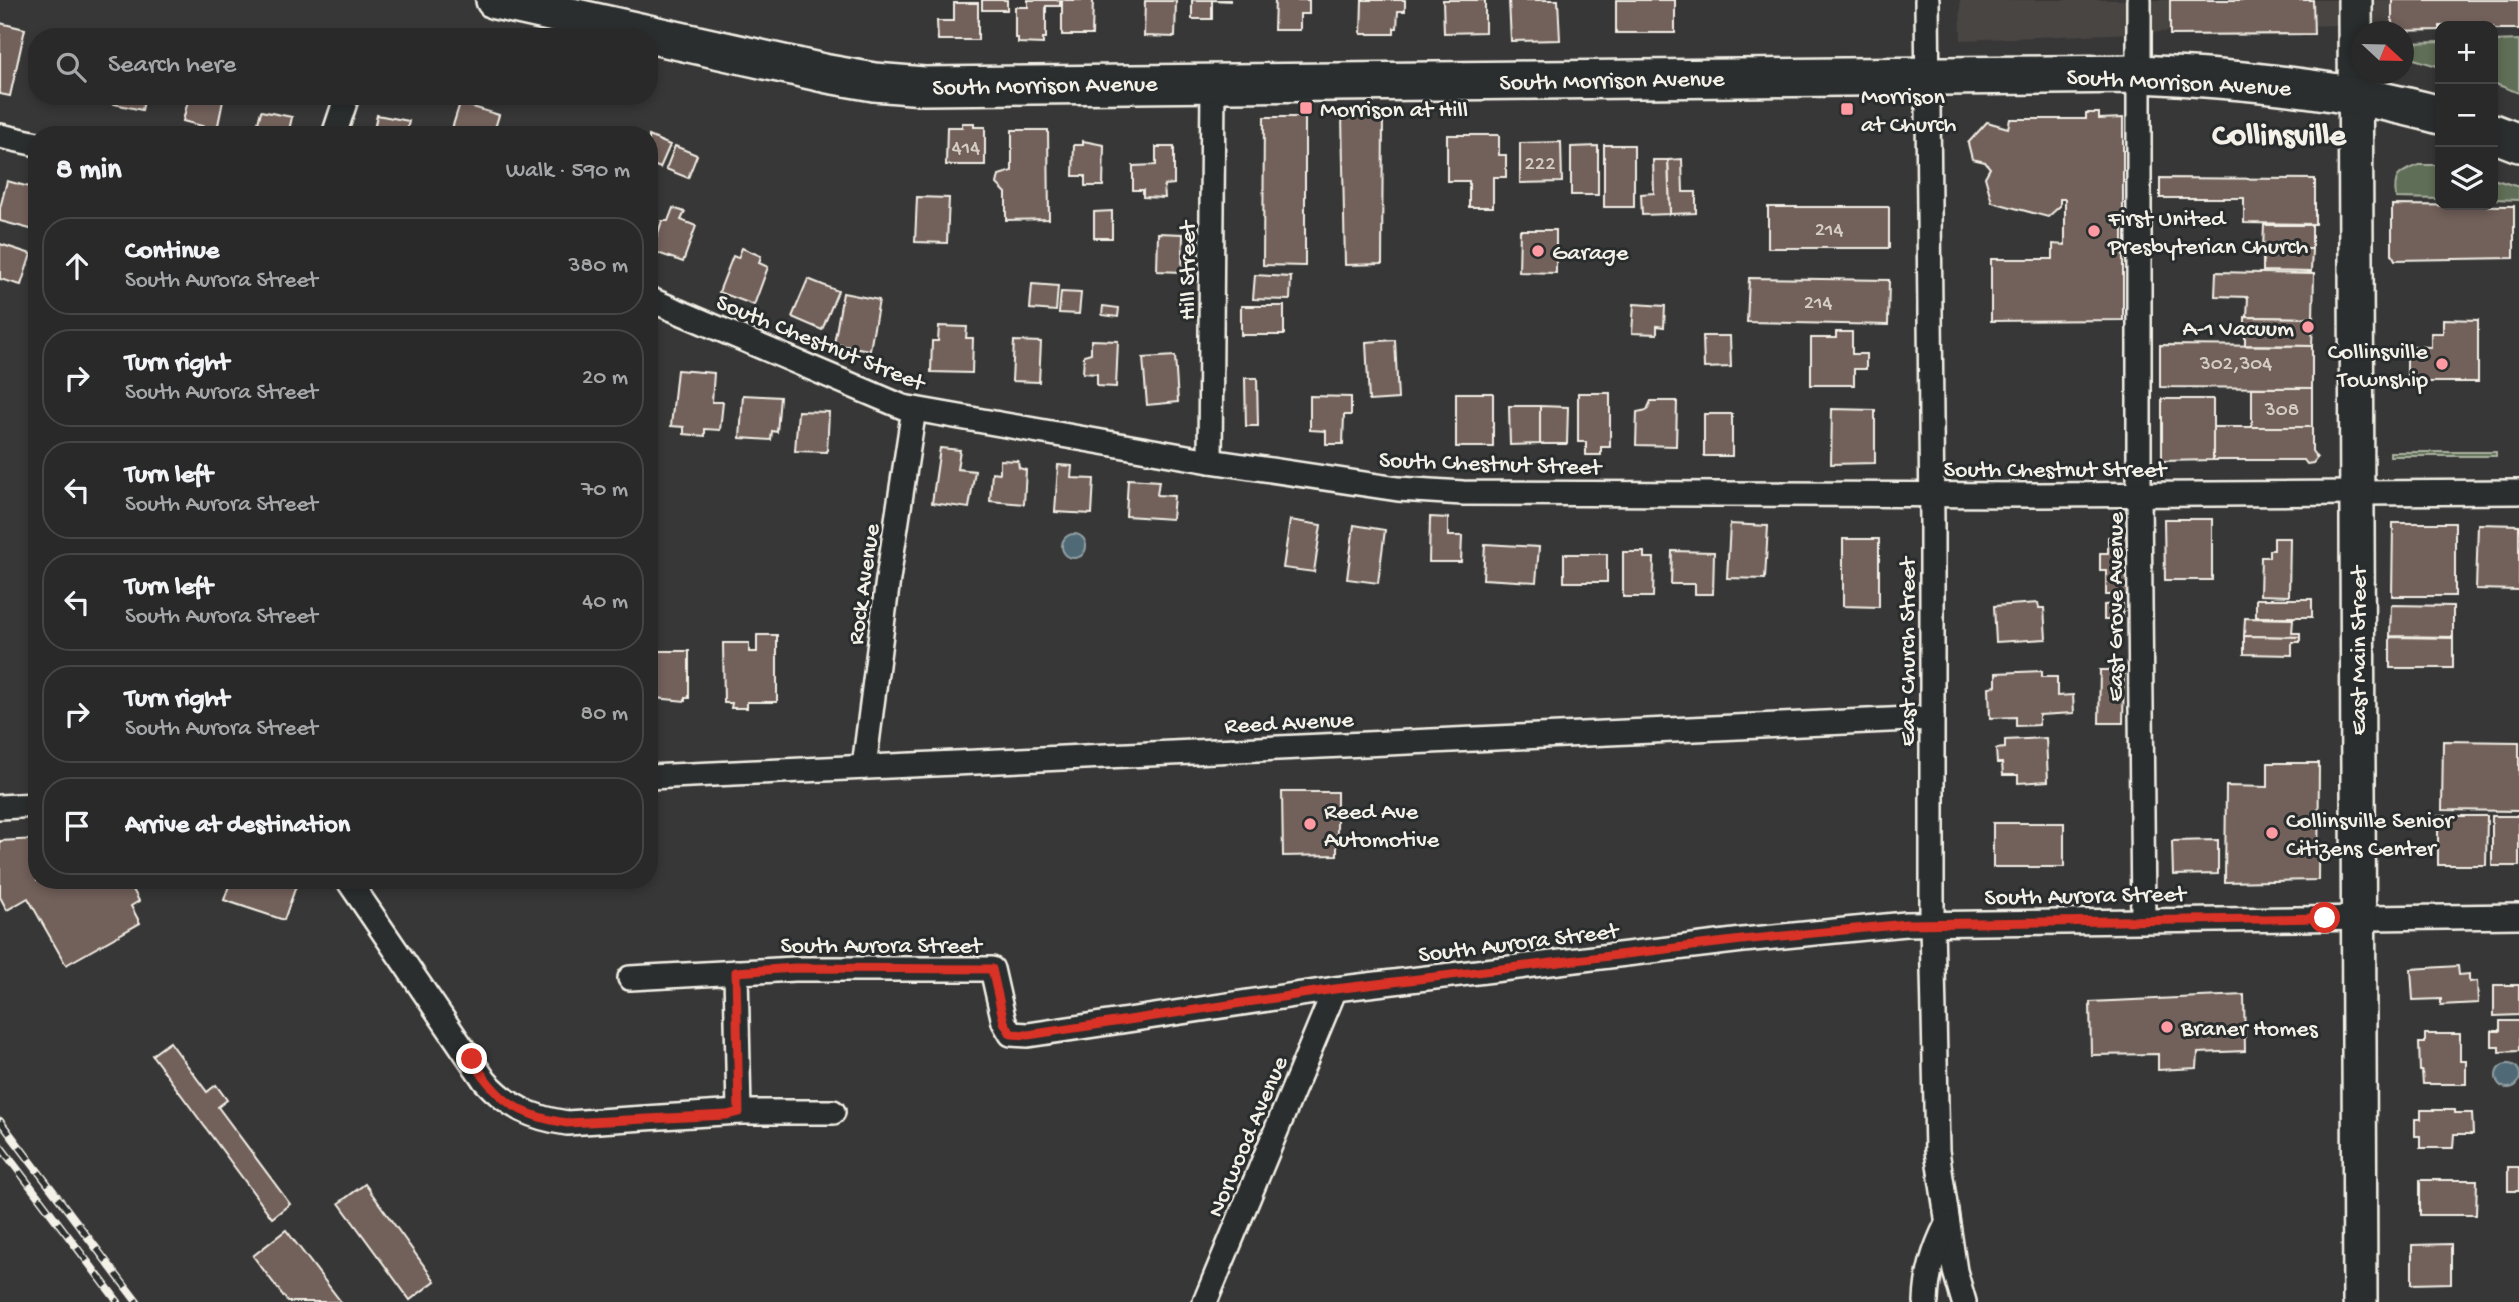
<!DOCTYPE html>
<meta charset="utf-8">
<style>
body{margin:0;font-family:"Gochi Hand",sans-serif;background:#323131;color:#f1f3f6}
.controls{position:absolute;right:21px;top:21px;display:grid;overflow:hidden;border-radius:14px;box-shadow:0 4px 10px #0003}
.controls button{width:63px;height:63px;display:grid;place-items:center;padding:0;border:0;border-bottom:2px solid #464546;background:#2a2929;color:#f1f3f6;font:35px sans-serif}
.compass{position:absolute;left:2351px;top:21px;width:63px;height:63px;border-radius:50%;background:#2a2929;box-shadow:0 4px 10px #0003;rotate:112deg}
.stop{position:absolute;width:21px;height:21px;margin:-16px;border:5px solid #d93025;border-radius:50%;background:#fff}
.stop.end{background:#d93025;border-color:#fff;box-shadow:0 2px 7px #0008}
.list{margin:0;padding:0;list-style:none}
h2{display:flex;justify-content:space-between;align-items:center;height:91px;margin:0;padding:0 28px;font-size:30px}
h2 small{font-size:23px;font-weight:400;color:#a5a6a8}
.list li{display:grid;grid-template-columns:46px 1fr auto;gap:21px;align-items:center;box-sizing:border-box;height:98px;margin:0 14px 14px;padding:0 14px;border:2px solid #464546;border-radius:28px}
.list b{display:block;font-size:26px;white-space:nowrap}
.list p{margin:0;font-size:23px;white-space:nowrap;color:#a5a6a8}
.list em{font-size:23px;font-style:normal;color:#a5a6a8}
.icon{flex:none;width:38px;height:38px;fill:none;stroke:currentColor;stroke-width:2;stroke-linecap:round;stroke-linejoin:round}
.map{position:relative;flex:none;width:2519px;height:1302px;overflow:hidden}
.search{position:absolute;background:#2a2929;box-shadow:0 4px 10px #0003;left:28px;top:28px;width:630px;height:77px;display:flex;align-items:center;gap:18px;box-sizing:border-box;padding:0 24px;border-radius:28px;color:#a5a6a8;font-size:26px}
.panel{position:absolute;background:#2a2929;box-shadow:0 4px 10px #0003;left:28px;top:126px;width:630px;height:763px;border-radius:28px}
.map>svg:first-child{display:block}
.built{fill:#494442}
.green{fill:#5f6e57;stroke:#aab0a0;stroke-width:2}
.water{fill:#506a76;stroke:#92a0a4;stroke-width:2}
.building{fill:#72615a;stroke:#f4f1e8;stroke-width:2}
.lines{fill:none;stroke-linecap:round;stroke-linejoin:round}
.street-casing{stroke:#f4f1e8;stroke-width:28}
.secondary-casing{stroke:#f4f1e8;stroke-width:38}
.primary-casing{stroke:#f4f1e8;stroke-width:42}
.street{stroke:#2a2d2e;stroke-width:23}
.secondary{stroke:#2a2d2e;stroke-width:33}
.primary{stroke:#2a2d2e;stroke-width:37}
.rail-casing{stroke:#f4f1e8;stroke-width:8}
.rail{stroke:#2a2d2e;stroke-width:5;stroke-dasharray:16;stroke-linecap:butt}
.route{stroke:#d93025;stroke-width:9}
.poi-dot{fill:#ff9aa2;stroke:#2a2d2e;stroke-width:2.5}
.labels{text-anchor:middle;stroke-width:6;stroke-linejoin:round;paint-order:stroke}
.number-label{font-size:21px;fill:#d4cdc4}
.street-label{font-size:24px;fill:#f4f1e8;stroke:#2a2d2e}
.poi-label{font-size:24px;fill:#f4f1e8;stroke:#2a2d2e;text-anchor:start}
.district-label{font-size:32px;font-weight:bold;fill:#f4f1e8;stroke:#2a2d2e}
</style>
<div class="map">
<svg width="2519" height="1302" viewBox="0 0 2519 1302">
<rect width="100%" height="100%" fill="#383737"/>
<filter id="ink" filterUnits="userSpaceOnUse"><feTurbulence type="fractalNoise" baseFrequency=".0143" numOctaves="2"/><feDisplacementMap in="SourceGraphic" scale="14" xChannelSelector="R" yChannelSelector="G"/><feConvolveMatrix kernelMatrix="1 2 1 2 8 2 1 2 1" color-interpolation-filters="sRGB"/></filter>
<g filter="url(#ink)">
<path class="built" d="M1960,0h559v27l-135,-4 -423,17z"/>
<g class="green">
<path d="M2519,40v53l-26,-10v-42z"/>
<path d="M2440,42v25l-36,-11v-13z"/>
<path d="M2419,165h21v34l-44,-1c-3,-23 2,-25 23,-33z"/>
<path d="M2493,179l26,8v13l-26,-1z"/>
<rect x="2390" y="452" width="106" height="4"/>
</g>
<g class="water">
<circle cx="1074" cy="546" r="12"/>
<circle cx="2508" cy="1076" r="12"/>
</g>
<g class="building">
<rect x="982" y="0" width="25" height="10"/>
<path d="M1028,0h32v6h-14v32h-3v6l-25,-1v-5h-3v-31h13z"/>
<path d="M1062,0h31l-1,35h-30z"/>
<path d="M1192,0h38v1l-18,-1v19h-20z"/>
<path d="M1275,0h34v14h-9v16h-26z"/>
<path d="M1362,0h43v11h-7l-1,17h-3v6h-33z"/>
<path d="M1443,0h42v32l-41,1z"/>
<path d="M1509,0h49l2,40 -49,1z"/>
<rect x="1616" y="0" width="59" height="33"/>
<path d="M2170,0h143l1,34 -144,1z"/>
<path d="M2392,0h127v29h-26v-3h-53v4l-48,1z"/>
<path d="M1145,1h31l-1,36 -31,-1z"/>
<path d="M954,3h24v37h-40l-1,-19h17z"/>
<path d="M0,23l25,6 -15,67 -10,-2z"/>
<path d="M111,96h34l-3,14 -32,-7z"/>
<path d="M189,96h35l-7,34 -34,-9z"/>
<path d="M460,103l39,12 -6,20h-43z"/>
<path d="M261,111l31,6 -4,18h-33z"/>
<path d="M2086,113h13v6l24,-1v202l-132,1v-62h62v-15l12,1v-46h-5v7l-12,11 -56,-15 -7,-25 5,-9 -5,-6 -13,-3 -4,-16 19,-21 21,6 2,-9h76z"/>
<path d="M377,115l32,6 -3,14h-33z"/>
<path d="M1342,115h41l-1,149 -37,1z"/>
<path d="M1264,117h41v149l-42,-1z"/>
<path d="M962,123h12v4h11v38h-39l1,-38h15z"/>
<path d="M1012,130h36l1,89 -43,1v-27l-9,-9 2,-9 13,-4z"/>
<path d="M1447,135h52v20h7v22h-13v30h-24v-26h-22z"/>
<path d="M649,136l21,9 -10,23 -11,-5z"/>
<path d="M1083,141l21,4 -1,41h-18v-10h-12l1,-31h9z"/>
<path d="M1561,142l1,40 -42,1v-40z"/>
<rect x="1604" y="145" width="30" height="62"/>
<path d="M675,146l22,9 -9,23 -22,-9z"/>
<path d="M1598,146v49h-27v-48z"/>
<path d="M1156,147h18v37l-10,1 1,13 -22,-1v-7h-10v-24l23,-1z"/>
<path d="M1682,159l1,33h13v21l-26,1 -2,-54z"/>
<path d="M1653,160h15l2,54 -28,1 -1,-21 13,-1z"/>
<path d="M2160,178l155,1v45l-71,-1v-25h-84z"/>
<path d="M7,181l30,8v31l-3,10 -34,-9v-13z"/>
<path d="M917,197l32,1 -2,45 -32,-1z"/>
<path d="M2392,205l122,1v52l-119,2 -3,-6z"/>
<rect x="1768" y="207" width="121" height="41"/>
<path d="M673,208l12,4 -4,8 15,6 -13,36 -31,-11 10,-30h6z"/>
<path d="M1112,211v27h-18v-26z"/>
<path d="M2264,225h48v24h-49z"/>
<path d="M1520,230h36v43l-37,-1z"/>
<path d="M1158,233l25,1 -1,38 -25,-1z"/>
<path d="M0,244l31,10 -10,31 -21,-6z"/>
<path d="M742,248l19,8 -2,7 9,4 -14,38 -35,-13 14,-36 5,2z"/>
<path d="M2263,249h49l-1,23 -48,-1z"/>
<path d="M2216,272l98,2 -1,44 -66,-1 1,-20 -33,-1z"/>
<path d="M1255,275l36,2 -1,23 -37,-1z"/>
<path d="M1749,278l140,2 -1,45 -141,-3z"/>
<path d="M808,279l30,12 -16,39 -30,-13z"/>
<path d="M1032,284l26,2 -2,25 -26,-2z"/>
<path d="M1061,292l20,1 -2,21 -20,-1z"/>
<path d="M843,293l36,7 -9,50 -36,-6z"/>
<path d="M1634,304l31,2 -1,21 -7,-1v8l-25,-1z"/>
<path d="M1103,306l16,2 -1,9 -16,-2z"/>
<rect x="1241" y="306" width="43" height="29"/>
<path d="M2245,317l68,1 -1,28 -67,-1z"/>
<path d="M2443,319l35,1v62h-71v-36l24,1v-14h12z"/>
<path d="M939,326l28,1 -1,11h7l-1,35 -41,-1 1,-31h6z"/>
<path d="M1836,332h16v22h14v15h-12v16h-43v-47h25z"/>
<path d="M1703,336h27l1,31 -27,1z"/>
<path d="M1091,340l27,1 -2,46 -19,-1v-12l-14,-1 1,-18 7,-2z"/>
<path d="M1395,340l3,59 -29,2 -3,-59z"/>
<path d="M1014,341l27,1 -2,40 -27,-1z"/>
<path d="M2160,345l152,1v42l-152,-1z"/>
<path d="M1175,356l3,46 -31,3 -4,-47z"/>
<path d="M677,370l37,3 -2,29h11l-3,28 -15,-1v7l-21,-2v-7l-13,-1z"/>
<path d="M1245,378h12l1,48h-12z"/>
<rect x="2252" y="388" width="60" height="39"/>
<rect x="1456" y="393" width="37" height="54"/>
<path d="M1578,393h32v54h-9v8h-15v-13h-8z"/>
<path d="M743,395l37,2 -3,35 -5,-1 -1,9 -31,-2z"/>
<path d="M1310,396l41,1v18h-7l-1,29h-17v-13l-16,-1z"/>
<path d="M2162,399h51v61l-51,1z"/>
<path d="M1651,401h26l-1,45 -40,-1 1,-33 10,-2z"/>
<path d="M1509,406h31v38l-30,1z"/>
<path d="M1540,406l28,1 -1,37h-27z"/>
<path d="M1832,409l43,1v53l-44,1z"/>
<path d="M798,411l31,1 -2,40 -32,-1z"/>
<rect x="1704" y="414" width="28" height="42"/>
<path d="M2213,427h99v24l5,7 -4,5 -6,1 -3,-4h-91z"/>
<path d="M940,448l20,2 -3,19 18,2 -6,37 -37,-5z"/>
<path d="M1000,460l18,1 1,7 7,2 -2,34 -34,-3 2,-29 8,1z"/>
<path d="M1058,465l14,1 -1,12 23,1 -2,35 -37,-2z"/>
<path d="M1128,479l31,2 -2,14 17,1 -2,23 -46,-3z"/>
<path d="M1430,517l18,1v18h14l-1,26h-32z"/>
<path d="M2164,519h48v61h-47z"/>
<path d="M1290,520l31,5 -7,47 -31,-4z"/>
<path d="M2393,523h62v73h-63z"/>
<path d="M1730,524l38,2 -3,53 -38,-1z"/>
<path d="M2478,524l41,1v65l-43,-1z"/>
<path d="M1354,525l31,5 -7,53 -31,-4z"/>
<path d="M2128,536v59h-22v-25h-6v-17h8v-16z"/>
<path d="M2274,538h16l-1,58 -29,-1 1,-38h8v-7h5z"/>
<path d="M1843,539h36v68l-36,-1z"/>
<path d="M1485,544l54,3 -3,35 -53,-3z"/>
<path d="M1672,551l42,1 -1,42h-18v-10h-24z"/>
<path d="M1623,552h21v6h10l-1,39h-30z"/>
<rect x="1564" y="554" width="43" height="28"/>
<rect x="2256" y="599" width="56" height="18"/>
<path d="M2038,603l1,5h5l2,31 -50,3 -2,-36z"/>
<path d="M2123,604v16h-19v-15z"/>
<path d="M2391,605l62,1v31l-63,-1z"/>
<path d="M2245,618l48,1 -1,14h8v4l-56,-1z"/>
<path d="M757,635h20v67h-30v6h-16l1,-5h-8l-1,-60h26v9h8z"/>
<path d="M2244,636l56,1v5h-8v13l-48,-1z"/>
<path d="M2390,637l63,1v30h-63z"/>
<path d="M655,651h34v47h-4v3l-30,-3z"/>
<path d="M2100,670h24l-1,53h-24z"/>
<path d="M2042,671v6h15v19l16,-1 1,18 -35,2v10l-23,1v-9l-26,1 -1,-31 7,-1v-13z"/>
<path d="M2046,738l2,43 -30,2v-8h-15l-1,-12h-5l-1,-14 9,-1v-8z"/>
<path d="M2443,741l76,1v69l-77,-1z"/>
<path d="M2268,763h51l-1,117 -93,2 1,-96 42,1z"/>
<path d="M1282,792h55v63l-54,1z"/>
<path d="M2438,816h49l-1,49h-48z"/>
<rect x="2492" y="816" width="27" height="50"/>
<rect x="1993" y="823" width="71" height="44"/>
<path d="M37,839v41h77l4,6 10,-6 11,21 -8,5 9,17 -74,42 -38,-67 -21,12 -7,-13v-56z"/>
<path d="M2218,840v34l-45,1 -1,-34z"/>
<path d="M231,880h48l17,6 -12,34 -60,-20z"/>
<path d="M2458,966l1,9 10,-1v8l8,-1 1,22 -37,2v-6l-28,1 -2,-31z"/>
<path d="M2494,985h25v30l-25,1z"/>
<path d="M2244,995l1,56 -47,2 -1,15 -39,2v-16l-67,1 -1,-53z"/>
<path d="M2500,1021h19v30l-20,1v-6h-7v-15h8z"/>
<path d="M2425,1034h35v27h6v23h-43l-1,-13h-2l-1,-28h6z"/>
<path d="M170,1042l37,50 9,-7 11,15 -9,7 72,97 -18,14 -120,-163z"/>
<path d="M2421,1110h34v3h17l1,21h-19l-1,14h-33v-12h-5v-17h6z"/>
<rect x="2508" y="1167" width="11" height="24"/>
<path d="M2420,1180h57l-1,35h-56z"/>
<path d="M365,1184l70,97 -25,19 -71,-97z"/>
<path d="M286,1230l55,72h-53l-35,-46z"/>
<path d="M2451,1244v39l-39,1v-39z"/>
</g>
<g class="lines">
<g class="street-casing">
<g id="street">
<path d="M1927,0l5,523v400l5,228 18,120 9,31"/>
<path d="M2139,0v495l4,424"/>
<path d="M334,135l13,-39"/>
<path d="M0,136l37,8"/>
<path d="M649,299l254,108 307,54 188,28 65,4 575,2 481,-3"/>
<path d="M1210,461l3,-378"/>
<path d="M864,767l24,-188 26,-170"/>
<path d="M649,777l1283,-59"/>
<path d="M0,807l37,-2"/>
<path d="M348,880l137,201c24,26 47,37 82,42l172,-11h94"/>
<path d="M736,972l3,140"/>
<path d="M630,978l165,-9h197l12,53 7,12 17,1 307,-46 408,-49 163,-16 613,-8"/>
<path d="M1205,1302l130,-313"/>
<path d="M1926,1302c1,-29 8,-52 21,-78"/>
</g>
</g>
<g class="secondary-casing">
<path id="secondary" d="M2355,0l5,1302"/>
</g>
<g class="primary-casing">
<g id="primary">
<path d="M495,0l333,74 46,8 50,4 1215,-12c103,5 202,14 301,41"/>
<path d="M2493,133l26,10"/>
</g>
</g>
<use href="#street" class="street"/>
<use href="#secondary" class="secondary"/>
<use href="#primary" class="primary"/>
<g class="rail-casing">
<g id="rail">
<path d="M0,1121l137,181"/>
<path d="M0,1146l118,156"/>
</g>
</g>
<use href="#rail" class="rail"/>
</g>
</g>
<g class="lines" filter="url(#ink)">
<path class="route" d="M472,1059c25,42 47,57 95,64l160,-8 12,-3 -3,-140 59,-4 197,1 12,53 7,12 17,1 307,-46 407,-49 164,-16 419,-6"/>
</g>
<g class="poi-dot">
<rect x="1299" y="101" width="14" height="14" rx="3.5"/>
<rect x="1840" y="102" width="14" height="14" rx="3.5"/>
<circle cx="2094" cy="231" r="7"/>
<circle cx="1538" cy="251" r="7"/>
<circle cx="2308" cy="327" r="7"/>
<circle cx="2442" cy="364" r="7"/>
<circle cx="1310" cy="824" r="7"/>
<circle cx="2272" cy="833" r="7"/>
<circle cx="2167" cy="1027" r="7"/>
</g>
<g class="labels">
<g class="number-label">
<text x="966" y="153">414</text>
<text x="1540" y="169">222</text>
<text x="1829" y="235">214</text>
<text x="1818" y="308">214</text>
<text x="2236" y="369">302,304</text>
<text x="2282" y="415">308</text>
</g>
<g class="street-label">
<text transform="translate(1612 79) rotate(-1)" y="8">South Morrison Avenue</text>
<text transform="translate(2179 81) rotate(3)" y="8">South Morrison Avenue</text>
<text transform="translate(1045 84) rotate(-1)" y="8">South Morrison Avenue</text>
<text transform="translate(1186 271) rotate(-90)" y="8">Hill Street</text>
<text transform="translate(821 341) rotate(22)" y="8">South Chestnut Street</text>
<text transform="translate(1490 462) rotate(2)" y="8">South Chestnut Street</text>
<text x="2055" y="476">South Chestnut Street</text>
<text transform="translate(862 584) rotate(-82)" y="8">Rock Avenue</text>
<text transform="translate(2114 607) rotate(-90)" y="8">East Grove Avenue</text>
<text transform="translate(2357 651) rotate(-90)" y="8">East Main Street</text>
<text transform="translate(1906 652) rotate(-90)" y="8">East Church Street</text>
<text transform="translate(1289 721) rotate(-3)" y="8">Reed Avenue</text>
<text transform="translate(2085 894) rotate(-1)" y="8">South Aurora Street</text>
<text transform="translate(1518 941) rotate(-7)" y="8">South Aurora Street</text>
<text x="881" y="952">South Aurora Street</text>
<text transform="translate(1246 1136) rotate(-67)" y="8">Norwood Avenue</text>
</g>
<g class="poi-label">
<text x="1861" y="103">Morrison<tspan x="1861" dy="28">at Church</tspan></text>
<text x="1320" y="116">Morrison at Hill</text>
<text x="2108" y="225">First United<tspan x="2108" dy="28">Presbyterian Church</tspan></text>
<text x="1552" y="259">Garage</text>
<text x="2294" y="335" text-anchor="end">A-1 Vacuum</text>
<text x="2428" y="358" text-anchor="end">Collinsville<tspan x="2428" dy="28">Township</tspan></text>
<text x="1324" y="818">Reed Ave<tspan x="1324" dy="28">Automotive</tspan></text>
<text x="2286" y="827">Collinsville Senior<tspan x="2286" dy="28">Citizens Center</tspan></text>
<text x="2181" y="1035">Braner Homes</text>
</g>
<g class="district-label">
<text x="2279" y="144">Collinsville</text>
</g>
</g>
</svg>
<div class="controls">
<button>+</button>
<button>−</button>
<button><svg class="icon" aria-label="layers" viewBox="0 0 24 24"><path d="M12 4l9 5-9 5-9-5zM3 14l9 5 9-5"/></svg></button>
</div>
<svg class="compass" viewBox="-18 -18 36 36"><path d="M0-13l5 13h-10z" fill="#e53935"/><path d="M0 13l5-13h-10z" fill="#a5a6a8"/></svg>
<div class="stop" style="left:2325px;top:918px"></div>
<div class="stop end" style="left:472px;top:1059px"></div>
<div class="search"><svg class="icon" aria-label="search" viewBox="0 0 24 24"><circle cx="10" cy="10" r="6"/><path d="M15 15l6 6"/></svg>Search here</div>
<section class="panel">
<h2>8 min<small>Walk · 590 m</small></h2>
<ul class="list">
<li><svg class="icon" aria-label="ahead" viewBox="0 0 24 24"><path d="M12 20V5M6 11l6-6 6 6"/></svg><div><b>Continue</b><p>South Aurora Street</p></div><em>380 m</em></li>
<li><svg class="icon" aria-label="right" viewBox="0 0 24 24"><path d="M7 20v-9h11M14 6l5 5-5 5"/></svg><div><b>Turn right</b><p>South Aurora Street</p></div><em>20 m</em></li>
<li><svg class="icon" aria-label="left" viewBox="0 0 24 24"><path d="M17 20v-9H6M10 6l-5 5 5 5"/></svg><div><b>Turn left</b><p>South Aurora Street</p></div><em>70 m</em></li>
<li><svg class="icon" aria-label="left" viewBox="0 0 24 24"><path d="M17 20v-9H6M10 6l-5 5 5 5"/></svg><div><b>Turn left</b><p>South Aurora Street</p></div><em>40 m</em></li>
<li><svg class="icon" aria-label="right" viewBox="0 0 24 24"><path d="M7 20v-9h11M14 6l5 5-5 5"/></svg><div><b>Turn right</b><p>South Aurora Street</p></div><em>80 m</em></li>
<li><svg class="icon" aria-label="arrive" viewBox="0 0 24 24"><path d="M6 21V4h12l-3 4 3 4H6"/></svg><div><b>Arrive at destination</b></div></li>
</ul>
</section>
</div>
